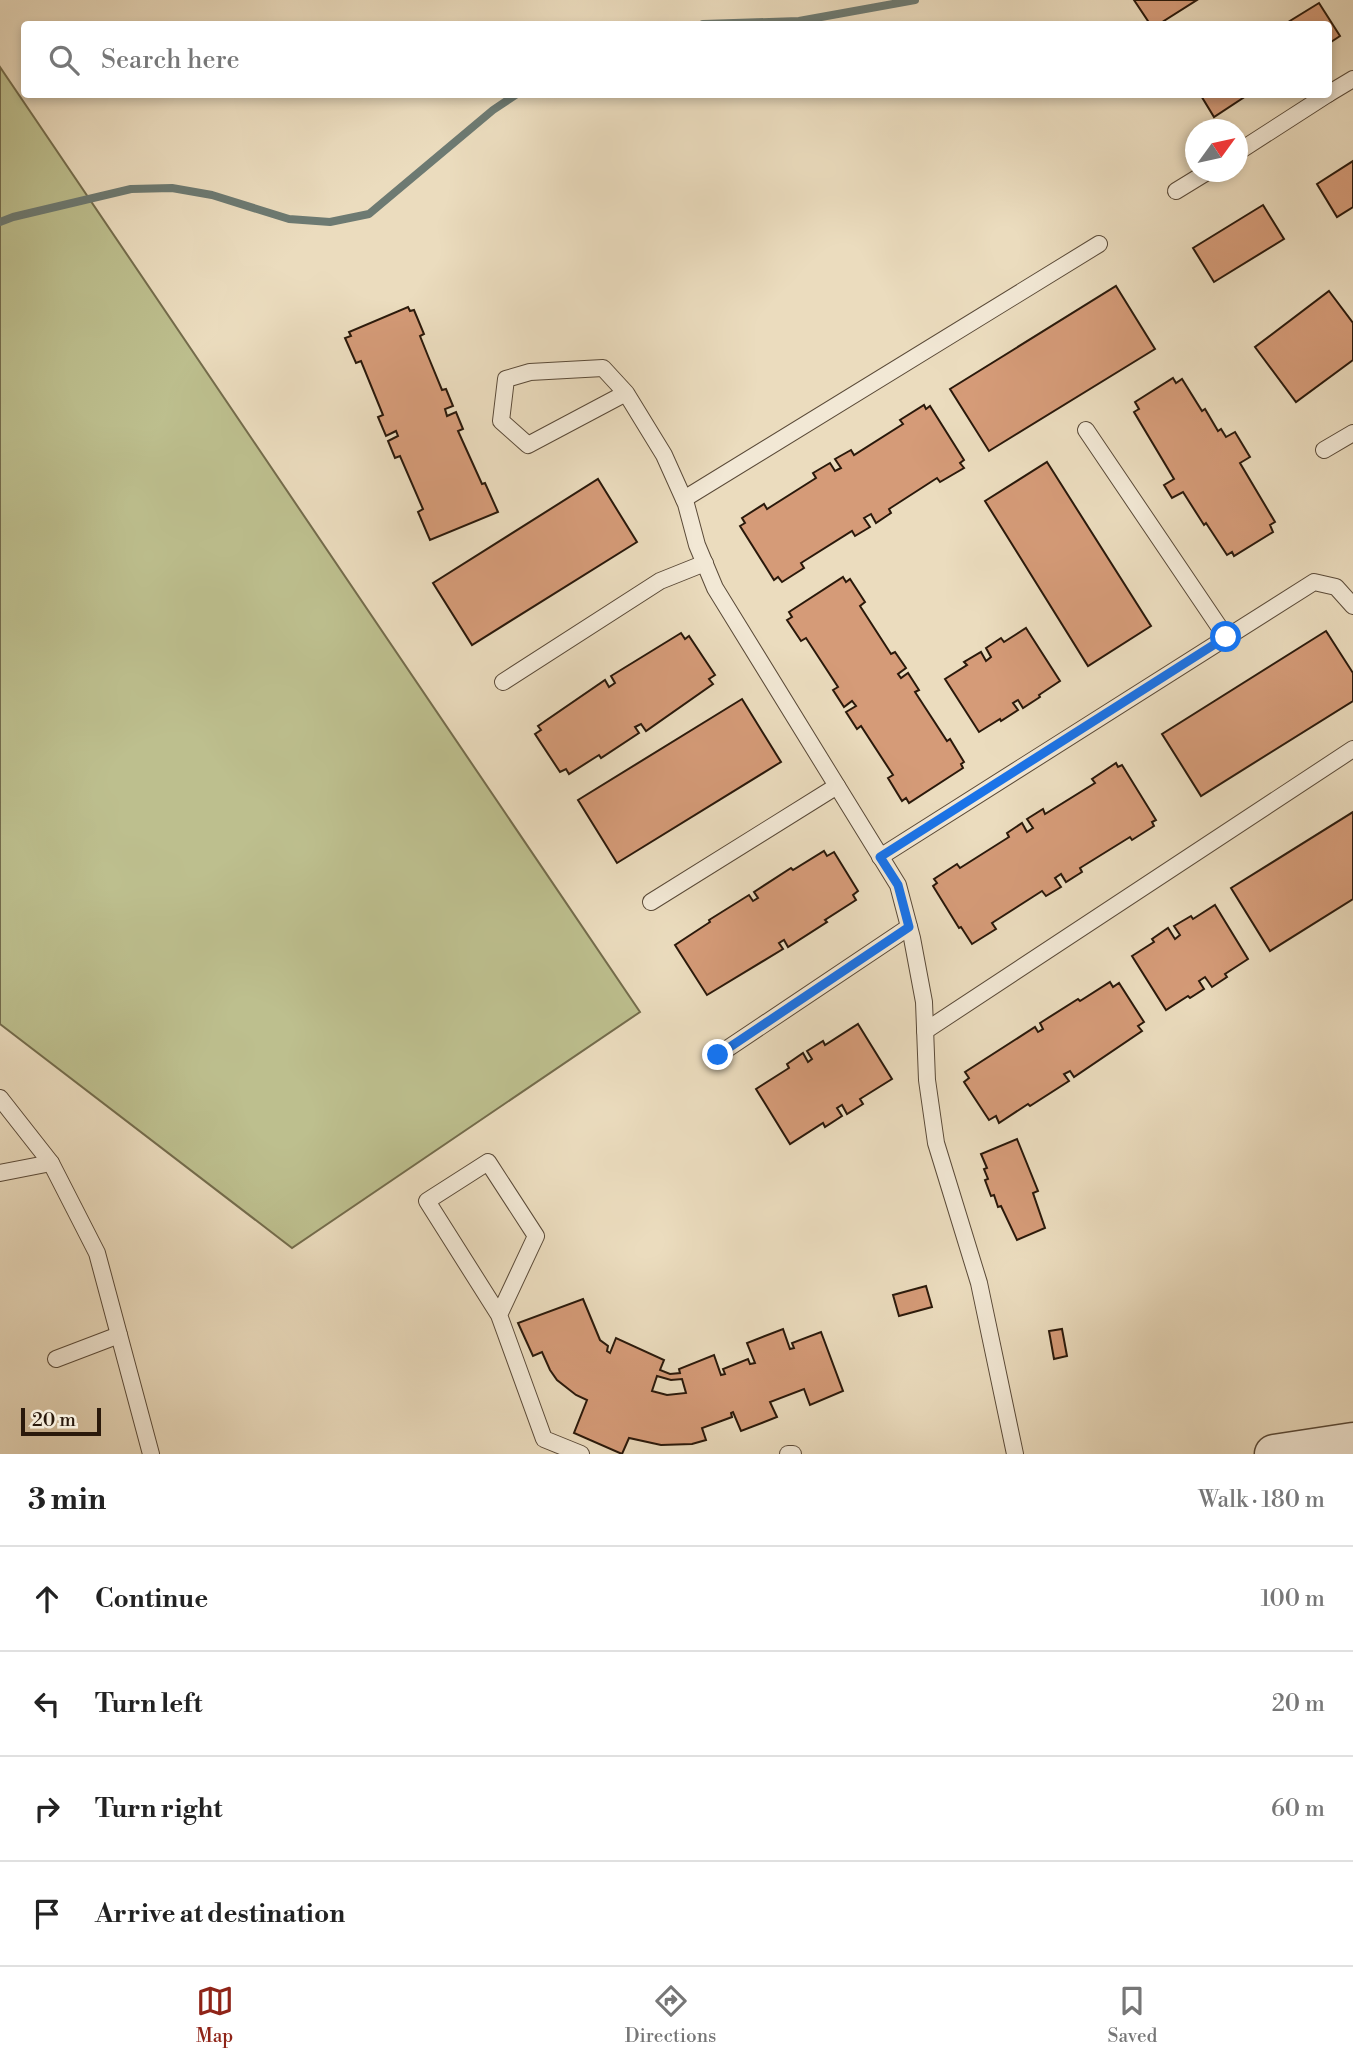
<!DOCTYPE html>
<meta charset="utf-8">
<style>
body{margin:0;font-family:"Libre Bodoni",serif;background:#f2f2f2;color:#222}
.compass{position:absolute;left:1185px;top:119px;width:63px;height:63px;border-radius:50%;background:#fff;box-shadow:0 4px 10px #0003;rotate:57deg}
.scale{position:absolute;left:21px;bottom:18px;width:80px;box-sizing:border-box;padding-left:7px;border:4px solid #2a190b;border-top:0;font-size:19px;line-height:24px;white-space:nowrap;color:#2a190b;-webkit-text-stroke:5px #f2e8d5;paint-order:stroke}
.stop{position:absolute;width:21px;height:21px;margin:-16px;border:5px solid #1a73e8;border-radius:50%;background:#fff}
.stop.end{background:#1a73e8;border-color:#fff;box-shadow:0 2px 7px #0008}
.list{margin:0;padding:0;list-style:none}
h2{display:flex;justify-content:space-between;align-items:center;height:91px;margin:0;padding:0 28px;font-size:30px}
h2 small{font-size:23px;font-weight:400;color:#767676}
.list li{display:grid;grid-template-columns:46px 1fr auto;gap:21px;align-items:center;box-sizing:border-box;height:105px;padding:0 28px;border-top:2px solid #e0e0e0}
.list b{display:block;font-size:26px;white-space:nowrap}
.list em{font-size:23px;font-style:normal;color:#767676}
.icon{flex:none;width:38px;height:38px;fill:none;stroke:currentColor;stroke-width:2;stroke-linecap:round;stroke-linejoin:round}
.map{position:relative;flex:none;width:1353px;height:1454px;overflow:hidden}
.search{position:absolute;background:#fff;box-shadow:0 4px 10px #0003;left:21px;right:21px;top:21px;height:77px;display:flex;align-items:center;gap:18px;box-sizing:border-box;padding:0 24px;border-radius:7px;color:#767676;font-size:26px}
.sheet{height:511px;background:#fff}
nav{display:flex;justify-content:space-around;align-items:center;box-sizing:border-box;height:98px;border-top:2px solid #e0e0e0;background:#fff;font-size:19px;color:#767676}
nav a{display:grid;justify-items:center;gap:4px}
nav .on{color:#8f2418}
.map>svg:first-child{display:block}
.green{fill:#bdbf8e;stroke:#746c4c;stroke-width:2}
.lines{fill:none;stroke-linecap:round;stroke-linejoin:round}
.stream{stroke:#6d7a72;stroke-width:8}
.building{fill:#d59b78;stroke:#2a190b;stroke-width:2;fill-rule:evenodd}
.service-casing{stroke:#5a4a38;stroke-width:18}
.tertiary-casing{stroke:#5a4a38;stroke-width:41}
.service{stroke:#f2e8d5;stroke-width:16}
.tertiary{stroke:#f2e8d5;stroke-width:38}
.route{stroke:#1a73e8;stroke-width:9}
</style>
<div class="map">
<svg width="1353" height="1454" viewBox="0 0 1353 1454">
<rect width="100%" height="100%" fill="#ebdcbe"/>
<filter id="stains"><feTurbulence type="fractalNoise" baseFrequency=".00286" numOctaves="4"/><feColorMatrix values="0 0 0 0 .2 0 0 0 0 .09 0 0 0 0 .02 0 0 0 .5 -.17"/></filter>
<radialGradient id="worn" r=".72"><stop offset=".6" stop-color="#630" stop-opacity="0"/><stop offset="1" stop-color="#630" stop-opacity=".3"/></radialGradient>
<path class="green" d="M0,67l640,945 -348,236 -292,-224z"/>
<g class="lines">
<g class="stream">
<path d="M703,24l96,-3 116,-21"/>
<path d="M0,222l13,-5 118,-28 41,-1 40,7 77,24 41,3 39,-8 124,-104 24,-16"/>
</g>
</g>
<g class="building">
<path d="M1134,0h63l-38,24h-9z"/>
<path d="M1319,3l21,33 -12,8v-20h-43z"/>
<path d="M1200,94h49l-35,23z"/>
<path d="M1353,161v46l-16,10 -20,-33z"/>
<path d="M1263,205l21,34 -70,43 -21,-34z"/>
<path d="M1116,286l39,63 -166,102 -39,-62z"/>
<path d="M1329,291l24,32v37l-57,42 -41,-55z"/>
<path d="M408,307l2,4 4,-1 10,24 -4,2 8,20 14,34 4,-1 7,17 -8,3 2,7 9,-4 7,17 -5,2 24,53 3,-1 13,29 -68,28 -12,-28 5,-3 -23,-53 -5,2 -7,-17 10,-5 -2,-5 -10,5 -8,-19 5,-2 -22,-54 -5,2 -11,-25 6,-2 -2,-4z"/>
<path d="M1173,378l3,5 6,-4 20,32 3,-2 13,22 3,-2 5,8 9,-5 15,25 -10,6 35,59 -5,3 3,7 -39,24 -2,-4 -5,3 -21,-32 -2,2 -21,-33 -11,6 -8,-13 10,-6 -40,-67 5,-3 -4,-7z"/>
<path d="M924,405l2,4 4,-3 34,54 -4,3 4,5 -24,14 -3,-4 -48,31 2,4 -15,10 -5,-9 -7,4 6,9 -15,9 -3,-5 -51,32 3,5 -22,14 -4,-5 -4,3 -34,-54 5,-3 -3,-5 22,-14 3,5 49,-31 -3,-5 17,-10 5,8 6,-3 -6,-9 16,-9 3,5 49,-31 -3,-4z"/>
<path d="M1047,462l104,164 -63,40 -103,-165z"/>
<path d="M598,479l39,63 -165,103 -39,-62z"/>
<path d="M843,577l3,5 4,-3 15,23 -5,4 31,48 4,-2 11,16 -8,6 3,4 7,-5 11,17 -4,2 32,49 3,-2 14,23 -3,2 2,4 -54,35 -3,-5 -4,3 -14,-23 5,-3 -32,-49 -4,3 -11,-17 10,-6 -4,-5 -8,6 -11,-17 5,-3 -32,-49 -5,3 -14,-21 5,-3 -3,-5z"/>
<path d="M1026,628l34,53 -21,14 1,2 -17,11 -5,-8 -5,3 5,7 -17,11 -1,-2 -21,13 -34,-53 22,-14 -3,-3 17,-10 5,9 5,-4 -5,-9 15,-10 3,4z"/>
<path d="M1326,631l27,42v28l-152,95 -39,-62z"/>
<path d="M681,633l4,6 4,-3 26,39 -6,4 4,5 -67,47 -5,-7 -6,3 4,6 -38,25 -2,-3 -30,19 -3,-5 -6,3 -25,-38 6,-4 -3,-4 67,-46 4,7 6,-4 -4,-7z"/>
<path d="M742,699l39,63 -164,101 -39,-63z"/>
<path d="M1116,763l2,4 4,-2 34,55 -4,2 2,4 -22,14 -2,-3 -50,31 2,4 -16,10 -5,-8 -6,4 6,9 -15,9 -4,-5 -50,32 4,6 -24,15 -11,-17 -2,1 -26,-42 4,-3 -3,-4 23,-15 3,4 49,-31 -2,-4 15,-10 5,9 6,-4 -6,-9 16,-10 2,5 50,-31 -3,-4z"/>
<path d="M1353,812v87l-83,52 -39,-63z"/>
<path d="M824,851l3,5 7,-4 24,39 -5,4 3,5 -31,20 2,2 -39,25 -4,-7 -5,3 4,6 -76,46 -32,-50 35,-23 -1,-2 40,-25 4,6 5,-3 -4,-6 37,-24 2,2z"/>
<path d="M1215,905l33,54 -23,15 2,3 -15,10 -7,-10 -6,4 5,8 -14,9 -2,-2 -22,14 -34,-54 22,-14 -2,-3 16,-11 7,11 5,-4 -6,-9 17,-10 2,3z"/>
<path d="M1110,982l3,5 6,-4 25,39 -6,4 4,5 -68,46 -4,-6 -6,3 5,7 -39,25 -2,-2 -29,19 -3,-7 -7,4 -25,-38 5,-4 -4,-6 70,-45 3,5 5,-3 -3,-6 38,-24 2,2z"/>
<path d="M858,1024l34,55 -32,20 3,5 -16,10 -5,-9 -5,3 5,8 -17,11 -2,-4 -33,21 -34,-55 33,-21 -2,-4 16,-11 5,9 4,-3 -5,-8 16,-10 2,4z"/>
<path d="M1017,1139l21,52 -5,2 12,35 -28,12 -16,-34 -3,1 -4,-12 -3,1 -6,-16 3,-1 -4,-10 3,-1 -6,-14z"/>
<path d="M926,1286l6,21 -33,9 -6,-21z"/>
<path d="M583,1299l17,41 8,6 -1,5 3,2 6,-15 48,22 -4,10 10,4 10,-1 -1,-4 35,-14 7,20 4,-1 -2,-5 25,-10 2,5 5,-1 -8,-20 36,-14 7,20 4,-1 -2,-5 29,-11 22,59 -33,14 -6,-16 -34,13 7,15 -36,14 -8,-19 -2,1 1,4 -30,11 4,12 -14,4 -31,1 -32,-7 -7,16 -48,-21 13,-33 -11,-5 -19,-15 -7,-10 -8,-18 -9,4 -15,-33zM657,1376l14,4 11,-1 4,14 -19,2 -15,-4z"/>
<path d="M1062,1329l5,27 -13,3 -5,-28z"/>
</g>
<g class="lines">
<g class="service-casing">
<g id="service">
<path d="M1328,94l25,-15"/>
<path d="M1238,152l90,-58"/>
<path d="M1176,191l31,-19"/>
<path d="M626,393l-98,52 -27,-24 5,-42 24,-7 73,-4 23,25 38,62 22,49 11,41 18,43 183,297 14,53 12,64 3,78 9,63 43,140 36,171"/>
<path d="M1086,430l140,207"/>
<path d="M1324,450l29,-17"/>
<path d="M684,499l415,-255"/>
<path d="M503,682l157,-101 45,-18"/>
<path d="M880,857l434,-275 22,5 17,19"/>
<path d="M651,902l186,-116"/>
<path d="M925,1031l428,-282"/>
<path d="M718,1055l191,-128"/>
<path d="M0,1098l51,65 46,90 54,201"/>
<path d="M0,1173l51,-10"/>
<path d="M499,1315l37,-79 -48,-74 -61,39 72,114 45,124 37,15"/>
<path d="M56,1359l63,-24"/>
<path d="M788,1454h5"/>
</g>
</g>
<g class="tertiary-casing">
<path id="tertiary" d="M1274,1454l79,-12"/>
</g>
<use href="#service" class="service"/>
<use href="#tertiary" class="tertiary"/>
</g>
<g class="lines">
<path class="route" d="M718,1055l191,-128 -11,-42 -18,-28 346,-220"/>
</g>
<rect width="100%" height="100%" filter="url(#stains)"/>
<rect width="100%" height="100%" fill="url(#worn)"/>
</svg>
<svg class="compass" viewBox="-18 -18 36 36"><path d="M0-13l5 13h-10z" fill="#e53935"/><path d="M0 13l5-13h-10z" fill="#767676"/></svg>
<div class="scale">20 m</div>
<div class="stop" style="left:1226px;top:637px"></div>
<div class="stop end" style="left:718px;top:1055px"></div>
<div class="search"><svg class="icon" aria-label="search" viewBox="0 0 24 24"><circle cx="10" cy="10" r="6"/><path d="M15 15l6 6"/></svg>Search here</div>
</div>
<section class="sheet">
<h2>3 min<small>Walk · 180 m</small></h2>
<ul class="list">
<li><svg class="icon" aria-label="ahead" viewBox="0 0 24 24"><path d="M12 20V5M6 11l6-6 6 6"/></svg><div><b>Continue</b></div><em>100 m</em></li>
<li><svg class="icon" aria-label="left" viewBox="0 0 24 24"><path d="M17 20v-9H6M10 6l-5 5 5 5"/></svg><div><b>Turn left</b></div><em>20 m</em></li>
<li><svg class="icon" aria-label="right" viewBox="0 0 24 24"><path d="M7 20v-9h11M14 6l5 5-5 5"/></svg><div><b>Turn right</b></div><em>60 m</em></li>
<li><svg class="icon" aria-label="arrive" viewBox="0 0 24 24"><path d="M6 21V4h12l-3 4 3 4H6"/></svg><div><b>Arrive at destination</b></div></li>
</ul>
</section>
<nav>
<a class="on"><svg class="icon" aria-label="map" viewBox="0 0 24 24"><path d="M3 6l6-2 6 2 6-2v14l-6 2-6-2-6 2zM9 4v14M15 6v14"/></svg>Map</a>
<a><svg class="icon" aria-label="directions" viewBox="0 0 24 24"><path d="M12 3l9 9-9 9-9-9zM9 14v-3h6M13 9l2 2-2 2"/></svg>Directions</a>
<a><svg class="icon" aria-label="saved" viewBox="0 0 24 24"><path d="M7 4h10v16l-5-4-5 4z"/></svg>Saved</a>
</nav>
